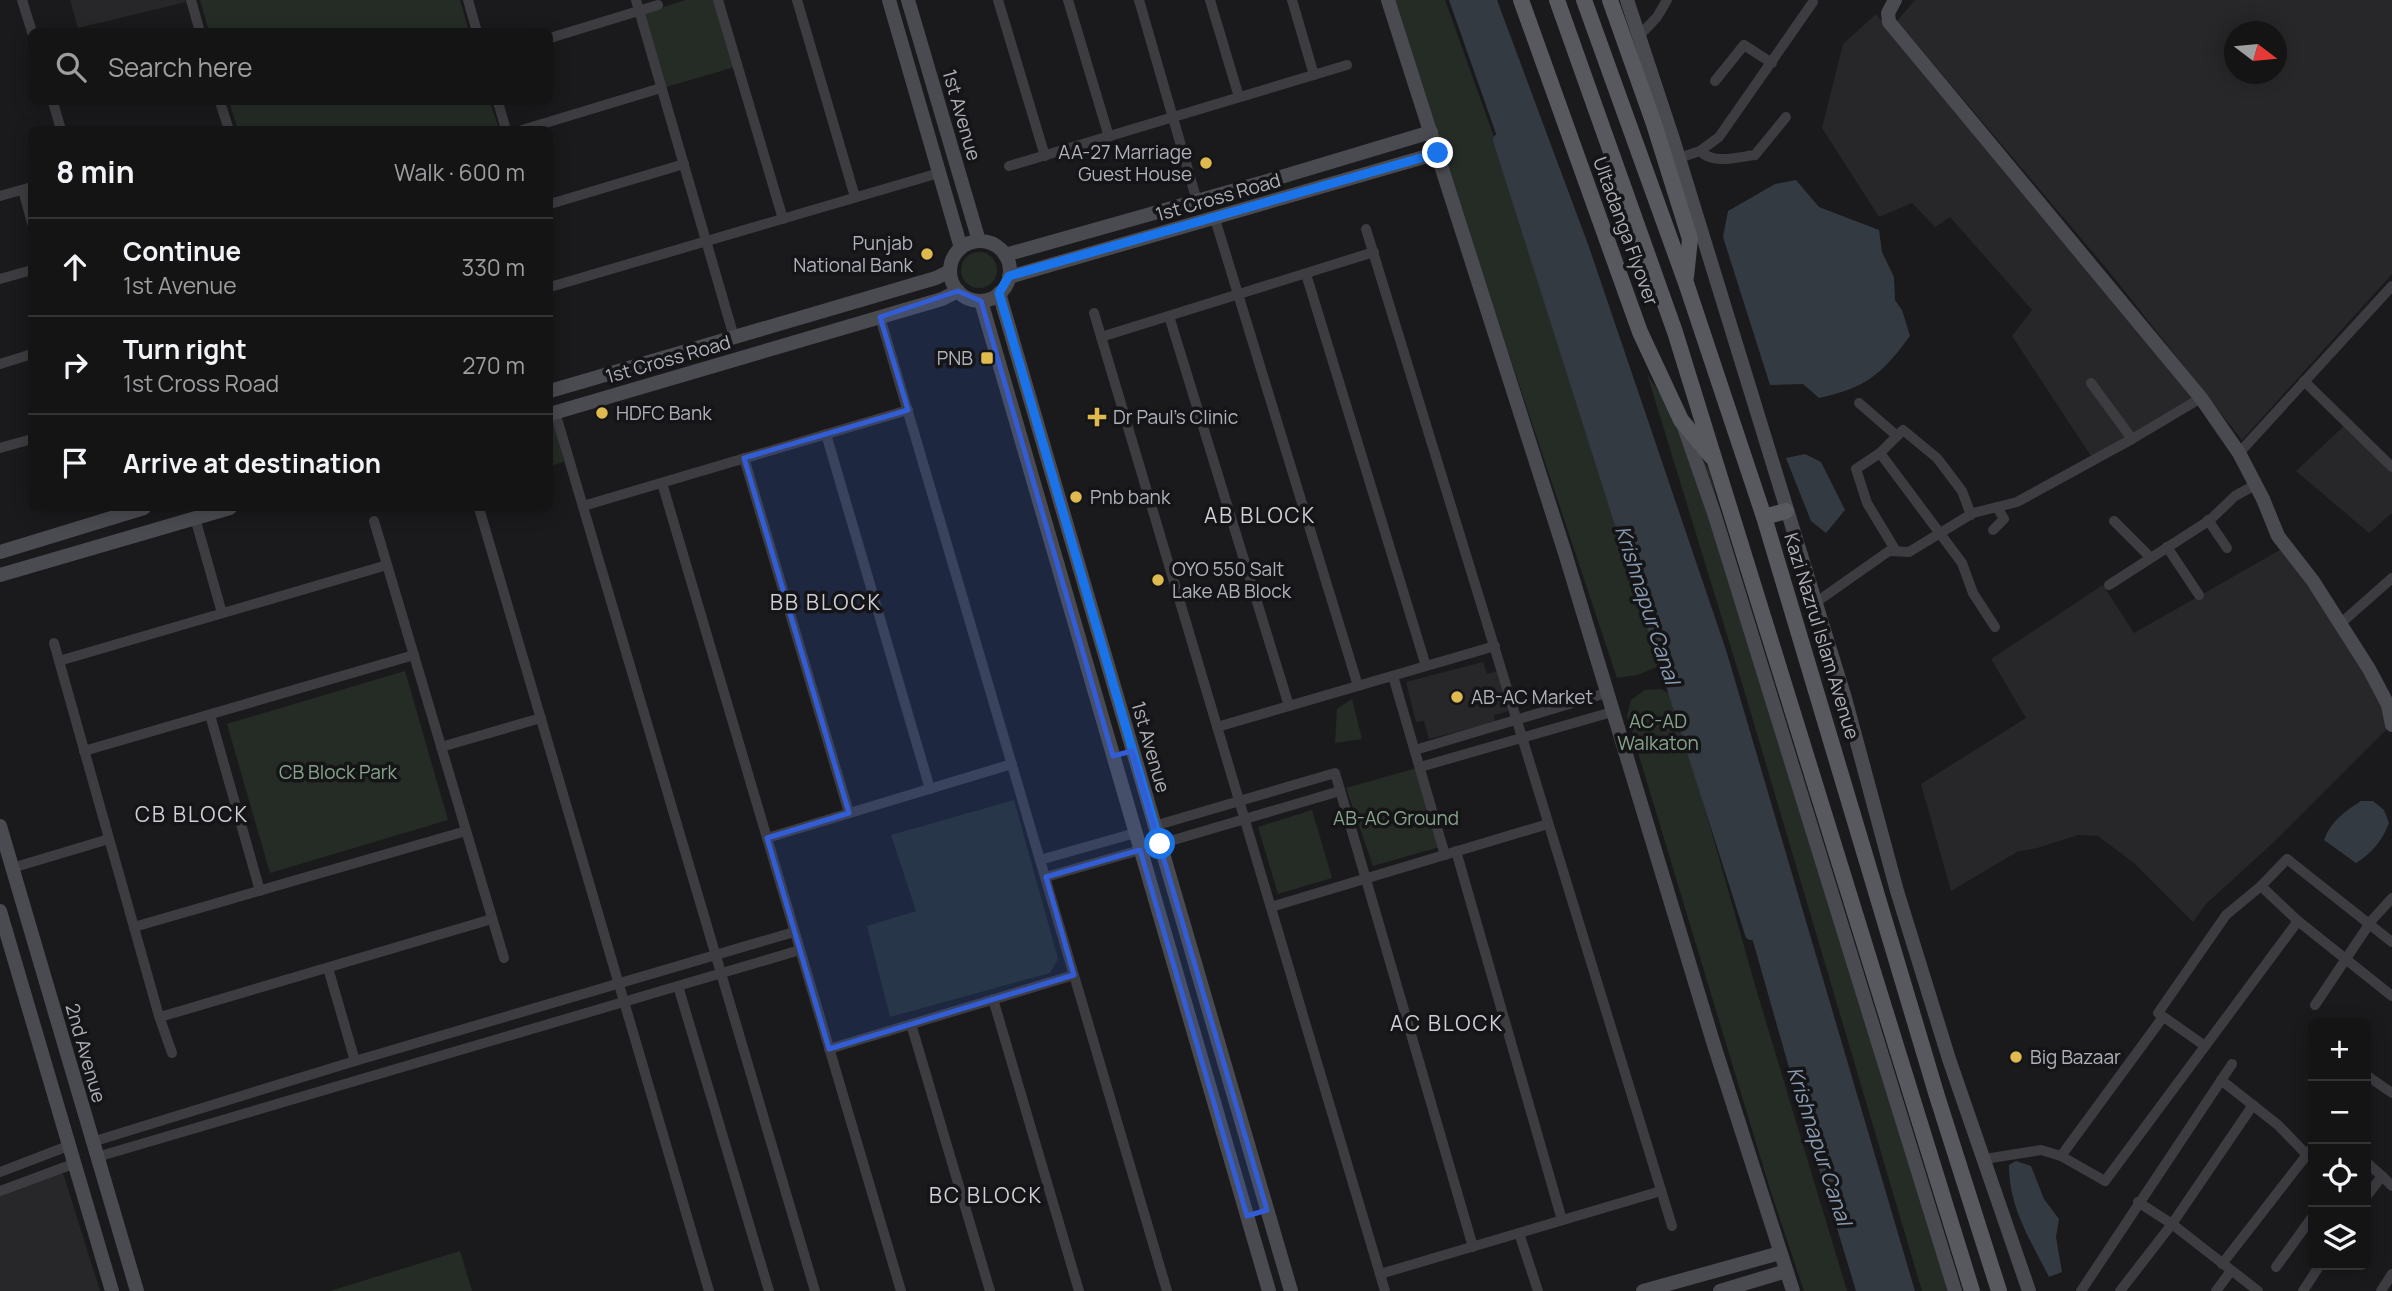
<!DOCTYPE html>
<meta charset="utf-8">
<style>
body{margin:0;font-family:Manrope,sans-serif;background:#1d1d1e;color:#f1f3f6}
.controls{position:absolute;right:21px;bottom:21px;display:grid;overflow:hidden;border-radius:10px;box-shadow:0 4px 18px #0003}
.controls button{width:63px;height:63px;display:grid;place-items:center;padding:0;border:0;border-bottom:2px solid #333334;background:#141415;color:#f1f3f6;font:35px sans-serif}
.compass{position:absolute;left:2224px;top:21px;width:63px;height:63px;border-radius:50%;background:#141415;box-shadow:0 4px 18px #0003;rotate:106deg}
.stop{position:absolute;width:21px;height:21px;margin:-16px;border:5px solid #1a73e8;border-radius:50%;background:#fff}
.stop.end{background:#1a73e8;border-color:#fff;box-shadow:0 2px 7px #0008}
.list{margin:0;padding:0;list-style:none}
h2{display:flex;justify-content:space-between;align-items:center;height:91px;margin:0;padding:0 28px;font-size:30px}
h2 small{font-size:23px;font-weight:400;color:#9d9ea0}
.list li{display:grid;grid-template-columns:46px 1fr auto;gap:21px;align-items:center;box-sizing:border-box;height:98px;padding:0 28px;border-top:2px solid #333334}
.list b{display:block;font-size:26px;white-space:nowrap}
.list p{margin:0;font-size:23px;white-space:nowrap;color:#9d9ea0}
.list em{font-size:23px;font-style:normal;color:#9d9ea0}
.icon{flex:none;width:38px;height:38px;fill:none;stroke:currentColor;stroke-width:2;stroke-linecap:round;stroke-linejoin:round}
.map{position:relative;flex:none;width:2392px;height:1291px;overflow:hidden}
.search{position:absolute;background:#141415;box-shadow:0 4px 18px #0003;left:28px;top:28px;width:525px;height:77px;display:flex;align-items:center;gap:18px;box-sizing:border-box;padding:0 24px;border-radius:10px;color:#9d9ea0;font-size:26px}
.panel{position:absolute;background:#141415;box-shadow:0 4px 18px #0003;left:28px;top:126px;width:525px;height:385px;border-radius:10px}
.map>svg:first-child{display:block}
.built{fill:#272629;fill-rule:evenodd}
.green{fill:#252c26}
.water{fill:#333a41}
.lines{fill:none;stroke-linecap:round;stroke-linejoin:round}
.canal{stroke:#333a41;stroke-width:12}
.street{stroke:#3c3c41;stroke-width:10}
.secondary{stroke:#4a4b51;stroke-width:14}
.primary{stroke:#58595f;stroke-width:16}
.route{stroke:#1a73e8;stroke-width:9}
.marked{fill:#335dd4;fill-opacity:0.2;stroke:#335dd4;stroke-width:5;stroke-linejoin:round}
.poi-dot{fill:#dfba4f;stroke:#151517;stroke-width:2.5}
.labels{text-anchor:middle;stroke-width:7;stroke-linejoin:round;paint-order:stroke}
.street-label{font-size:19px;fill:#aeb1ba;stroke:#151517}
.poi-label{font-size:19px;fill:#aeb1ba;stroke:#151517;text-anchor:start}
.park-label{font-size:19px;fill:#87a38b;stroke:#151517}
.neighbourhood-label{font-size:21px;letter-spacing:2px;fill:#cfd0d7;stroke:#151517}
.water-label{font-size:21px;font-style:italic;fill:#899bb1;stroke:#151517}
</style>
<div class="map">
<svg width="2392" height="1291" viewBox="0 0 2392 1291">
<rect width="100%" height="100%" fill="#1a1a1c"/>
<g class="built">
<path d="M70,0h115l1,2 -108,26z"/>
<path d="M1915,0h477v274l-150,166 -130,-165 -215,-254zM2234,32h42v42h-42z"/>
<path d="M1876,14l114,140 205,245 -104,57 -79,-120 20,-26 -82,-93 -15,10 -23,-24 -33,14 -57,-89 21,-84z"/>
<path d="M2344,426l48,46v41l-23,20 -73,-62z"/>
<path d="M2280,550l36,47 39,61 27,49 6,21 -112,112 -70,64 -13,18 -59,-59 -36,-27 -20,-1 -41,13 -20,4 -66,39 -30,-107 105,-66 -35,-59 112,-74 31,48z"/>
<path d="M1483,662l4,12 12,-3 10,40 -15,4 1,7 -66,17 -5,-18 -8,1 -10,-40z"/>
<path d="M62,1170l38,121h-100v-103z"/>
</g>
<g class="green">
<path d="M200,0h260l9,31h-260z"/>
<path d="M686,0h30l19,67 -69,20 -22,-74z"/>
<path d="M1391,0h54l49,137 167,512 3,8 -2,8 -25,10 -20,3z"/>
<path d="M229,102h261l9,27h-261z"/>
<circle cx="979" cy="270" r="18"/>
<path d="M1647,374l62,95 15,57 234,765h-36l-178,-601z"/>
<path d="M553,416l11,46 -14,4v-49z"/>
<path d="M405,671l43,149 -178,53 -43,-149z"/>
<path d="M1661,689l12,7 84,296 90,299h-43l-34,-102 -143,-473 4,-16 14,-10z"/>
<path d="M1352,699l10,40 -27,4 2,-34z"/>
<path d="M1420,767l23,79 -70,20 -27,-78z"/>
<path d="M1014,800l44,159 -8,14 -160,44 -23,-91 49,-15 -25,-76z"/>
<path d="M1312,810l20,68 -54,16 -20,-67z"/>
<path d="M460,1251l12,40h-142z"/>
</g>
<g class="water">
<path d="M1449,0h48l92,247 137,403 189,641h-59l-59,-195 -98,-345 -93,-279 -58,-190z"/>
<path d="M1796,180l23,27 60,23 3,22 12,25 1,23 7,10 8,26c-28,38 -44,52 -91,62l-16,-14 -33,1 -47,-148 5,-26 47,-27z"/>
<path d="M1805,454l16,8 24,48 -19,23 -15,-12 -25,-63z"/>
<path d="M2361,801h12l11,9 5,13c-7,18 -17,30 -33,40l-32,-23c7,-19 20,-28 37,-39z"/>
<path d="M2016,1161l15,5 13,33 15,20 -3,18 6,35 -13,5c-19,-38 -40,-69 -40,-112z"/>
</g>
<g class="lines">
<path class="canal" d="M1499,140l252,794"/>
<g class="street">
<path d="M22,0l10,32"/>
<path d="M191,0l9,32"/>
<path d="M468,0l9,32"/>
<path d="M636,0l98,337"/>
<path d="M718,0l65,219"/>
<path d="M797,0l58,197"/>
<path d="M998,0l47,156"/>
<path d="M1068,0l41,137"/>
<path d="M1139,0l58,201"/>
<path d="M1210,0l29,97"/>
<path d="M1292,0l22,75"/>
<path d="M1640,35l17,-18 10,-17"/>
<path d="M550,38l108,-33"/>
<path d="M1715,81l29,-36 28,18"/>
<path d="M53,102l8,28"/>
<path d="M220,102l9,28"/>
<path d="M498,102l8,28"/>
<path d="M522,130l139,-42"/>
<path d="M1700,151c13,14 38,6 55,4l31,-38"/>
<path d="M1679,158l21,-7 19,-14 94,-135"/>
<path d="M1009,166l338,-101"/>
<path d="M23,190l9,33"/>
<path d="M0,196l32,-9"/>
<path d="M550,204l134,-40"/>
<path d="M1215,219l143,467"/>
<path d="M1366,229l306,997"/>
<path d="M1306,274l120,392"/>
<path d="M0,279l32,-9"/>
<path d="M550,287l389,-114"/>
<path d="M1094,313l291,978"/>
<path d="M1169,316l120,390"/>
<path d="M880,317l287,974"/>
<path d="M1101,337l273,-85"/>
<path d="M0,364l32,-10"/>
<path d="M2304,381l88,86"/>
<path d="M2091,383l41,56"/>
<path d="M1859,403l38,33"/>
<path d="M555,412l260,879"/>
<path d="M826,434l104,355"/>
<path d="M0,448l32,-9"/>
<path d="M1880,453l82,110 11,30 22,34"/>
<path d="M2239,453l153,-167"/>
<path d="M744,458l105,355"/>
<path d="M662,483l239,808"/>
<path d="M583,506l325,-96"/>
<path d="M479,508l230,783"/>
<path d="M195,518l27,95"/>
<path d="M2208,520l19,28"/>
<path d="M374,521l130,437"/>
<path d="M2114,521l36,36"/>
<path d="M1993,530l11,-11 -7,-12"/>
<path d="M2167,547l32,48"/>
<path d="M1896,551l-29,-48 -11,-34 24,-16 23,-23 34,28 25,33 9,24"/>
<path d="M2109,585l101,-65 25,-24 20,-11"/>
<path d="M1815,603l74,-52 20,1 64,-39 44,-11 115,-63 69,-41"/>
<path d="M2340,624l52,-46"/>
<path d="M54,643l105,373 13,37"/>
<path d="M59,661l328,-96"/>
<path d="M1393,676l52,179"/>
<path d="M210,715l50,176"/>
<path d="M1217,727l278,-81"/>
<path d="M441,747l100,-29"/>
<path d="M1415,750l191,-57"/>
<path d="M84,751l330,-96"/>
<path d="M1420,767l192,-55"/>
<path d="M1154,826l181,-53 138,474"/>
<path d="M767,838l245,-74"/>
<path d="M1160,844l180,-53"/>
<path d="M1456,851l106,369"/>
<path d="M1040,860l95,-27"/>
<path d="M12,868l97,-29"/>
<path d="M1046,877l94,-27"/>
<path d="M2261,886l37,35 94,75"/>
<path d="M1271,907l277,-83"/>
<path d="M134,927l332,-96"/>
<path d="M328,968l27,93"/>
<path d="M678,986l91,305"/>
<path d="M993,999l86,292"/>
<path d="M2315,1005l57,-85 20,-22"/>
<path d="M160,1017l332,-98"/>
<path d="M911,1024l79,267"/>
<path d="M2205,1046l-47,-33 68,-98 35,-29 26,-27 105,83"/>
<path d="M829,1049l245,-74"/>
<path d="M2366,1075l26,18"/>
<path d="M2221,1080l57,45 35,36"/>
<path d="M92,1142l263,-81 439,-129"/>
<path d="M2061,1156l102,-139"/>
<path d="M97,1157l703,-207"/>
<path d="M1985,1159l56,-9 20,6 44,25 193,-260"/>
<path d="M2366,1162l16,14 -16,21"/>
<path d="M0,1172l68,-26"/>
<path d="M2382,1176l10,10"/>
<path d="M0,1191l73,-27"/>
<path d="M2138,1202l34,22 86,67"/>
<path d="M1519,1233l19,58"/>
<path d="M2222,1264l91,-117"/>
<path d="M2276,1267l37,-51"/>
<path d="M1380,1274l281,-83"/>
<path d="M2081,1291l151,-227"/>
<path d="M2120,1291l52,-67 81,-119"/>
<path d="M2216,1291l15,-20"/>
<path d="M2303,1291l17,-26"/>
<path d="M2381,1291l11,-17"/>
</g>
<g class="secondary">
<path d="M889,0l72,248"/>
<path d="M908,0l71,241"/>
<path d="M1388,0l177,553 149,492 79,246"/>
<path d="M1627,0l46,139 172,559 52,193 52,168 80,232"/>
<path d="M1895,0l-7,13 1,9 312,376 38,55 24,46 15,37 35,45 56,88 19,36 4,20"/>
<circle cx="980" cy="271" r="30"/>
<path d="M1005,255l259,-73 167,-50"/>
<path d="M1009,277l429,-124"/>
<path d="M999,293l292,998"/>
<path d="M981,301l288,990"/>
<path d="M550,391l386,-113 14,-7"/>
<path d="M550,414l392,-115 16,-8"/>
<path d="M1683,424l32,92 240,775"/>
<path d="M0,552l144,-44"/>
<path d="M0,575l230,-67"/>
<path d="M0,826l137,465"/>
<path d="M0,911l112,380"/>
<path d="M1643,1291l137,-38"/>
<path d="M1720,1291l66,-20"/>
</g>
<g class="primary">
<path d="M1521,0l119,332 41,88 31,37"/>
<path d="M1557,0l118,332 297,959"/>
<path d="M1584,0l102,283 78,234 173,579 62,195"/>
<path d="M1610,0l44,124 36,115 -4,38"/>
<path d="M1764,517l22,-6"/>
</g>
</g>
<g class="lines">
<path class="route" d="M1160,844l-161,-551 10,-17 429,-123"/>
</g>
<path class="marked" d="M958,291l23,10 132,455 19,-5 135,459 -20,6 -107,-366 -94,27 28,98 -245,74 -62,-211 82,-25 -105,-355 164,-48 -28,-93z"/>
<g class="poi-dot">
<circle cx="1206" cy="163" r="7"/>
<circle cx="927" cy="254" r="7"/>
<rect x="980" y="351" width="14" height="14" rx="3.5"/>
<circle cx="602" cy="413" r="7"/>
<path d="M1093.5 406.5h7v7h7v7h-7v7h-7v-7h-7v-7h7z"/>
<circle cx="1076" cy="497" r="7"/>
<circle cx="1158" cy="580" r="7"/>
<circle cx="1457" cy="697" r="7"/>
<circle cx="2016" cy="1057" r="7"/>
</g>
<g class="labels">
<g class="street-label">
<text transform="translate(962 115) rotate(74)" y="7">1st Avenue</text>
<text transform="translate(1218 197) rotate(-16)" y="7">1st Cross Road</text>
<text transform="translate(1626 231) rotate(70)" y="7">Ultadanga Flyover</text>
<text transform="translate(668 359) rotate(-16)" y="7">1st Cross Road</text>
<text transform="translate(1822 636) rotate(73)" y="7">Kazi Nazrul Islam Avenue</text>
<text transform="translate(1151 747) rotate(74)" y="7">1st Avenue</text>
<text transform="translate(86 1053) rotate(74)" y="7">2nd Avenue</text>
</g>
<g class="poi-label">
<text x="1192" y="159" text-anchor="end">AA-27 Marriage<tspan x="1192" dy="22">Guest House</tspan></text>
<text x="913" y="250" text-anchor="end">Punjab<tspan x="913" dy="22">National Bank</tspan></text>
<text x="973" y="365" text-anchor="end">PNB</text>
<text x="616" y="420">HDFC Bank</text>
<text x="1113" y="424">Dr Paul's Clinic</text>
<text x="1090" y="504">Pnb bank</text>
<text x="1172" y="576">OYO 550 Salt<tspan x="1172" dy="22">Lake AB Block</tspan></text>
<text x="1471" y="704">AB-AC Market</text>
<text x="2030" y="1064">Big Bazaar</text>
</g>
<g class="park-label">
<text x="1658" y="728">AC-AD<tspan x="1658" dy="22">Walkaton</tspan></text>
<text x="338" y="779">CB Block Park</text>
<text x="1396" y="825">AB-AC Ground</text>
</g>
<g class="neighbourhood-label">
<text x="1260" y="523">AB BLOCK</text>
<text x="826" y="610">BB BLOCK</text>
<text x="192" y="822">CB BLOCK</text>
<text x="1447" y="1031">AC BLOCK</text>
<text x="986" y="1203">BC BLOCK</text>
</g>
<g class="water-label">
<text transform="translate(1647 605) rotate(72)" y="7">Krishnapur Canal</text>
<text transform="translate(1819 1146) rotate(72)" y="7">Krishnapur Canal</text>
</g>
</g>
</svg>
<div class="controls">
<button>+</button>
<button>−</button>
<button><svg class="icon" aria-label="locate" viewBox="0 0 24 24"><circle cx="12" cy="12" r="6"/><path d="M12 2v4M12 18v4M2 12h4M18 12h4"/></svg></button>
<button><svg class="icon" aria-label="layers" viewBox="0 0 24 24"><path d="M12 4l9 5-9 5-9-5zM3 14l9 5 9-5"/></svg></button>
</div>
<svg class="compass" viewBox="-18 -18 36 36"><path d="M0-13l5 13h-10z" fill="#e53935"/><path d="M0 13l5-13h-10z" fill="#9d9ea0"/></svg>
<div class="stop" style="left:1160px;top:844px"></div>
<div class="stop end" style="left:1438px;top:153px"></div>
<div class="search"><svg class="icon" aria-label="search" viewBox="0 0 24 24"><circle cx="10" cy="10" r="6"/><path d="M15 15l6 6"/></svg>Search here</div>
<section class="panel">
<h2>8 min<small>Walk · 600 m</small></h2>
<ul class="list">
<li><svg class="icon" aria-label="ahead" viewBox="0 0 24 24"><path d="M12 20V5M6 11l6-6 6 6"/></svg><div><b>Continue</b><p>1st Avenue</p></div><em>330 m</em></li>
<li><svg class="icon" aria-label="right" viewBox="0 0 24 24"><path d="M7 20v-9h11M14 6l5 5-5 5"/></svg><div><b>Turn right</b><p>1st Cross Road</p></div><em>270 m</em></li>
<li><svg class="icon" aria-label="arrive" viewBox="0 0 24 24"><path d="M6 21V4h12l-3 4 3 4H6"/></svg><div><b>Arrive at destination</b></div></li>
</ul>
</section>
</div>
